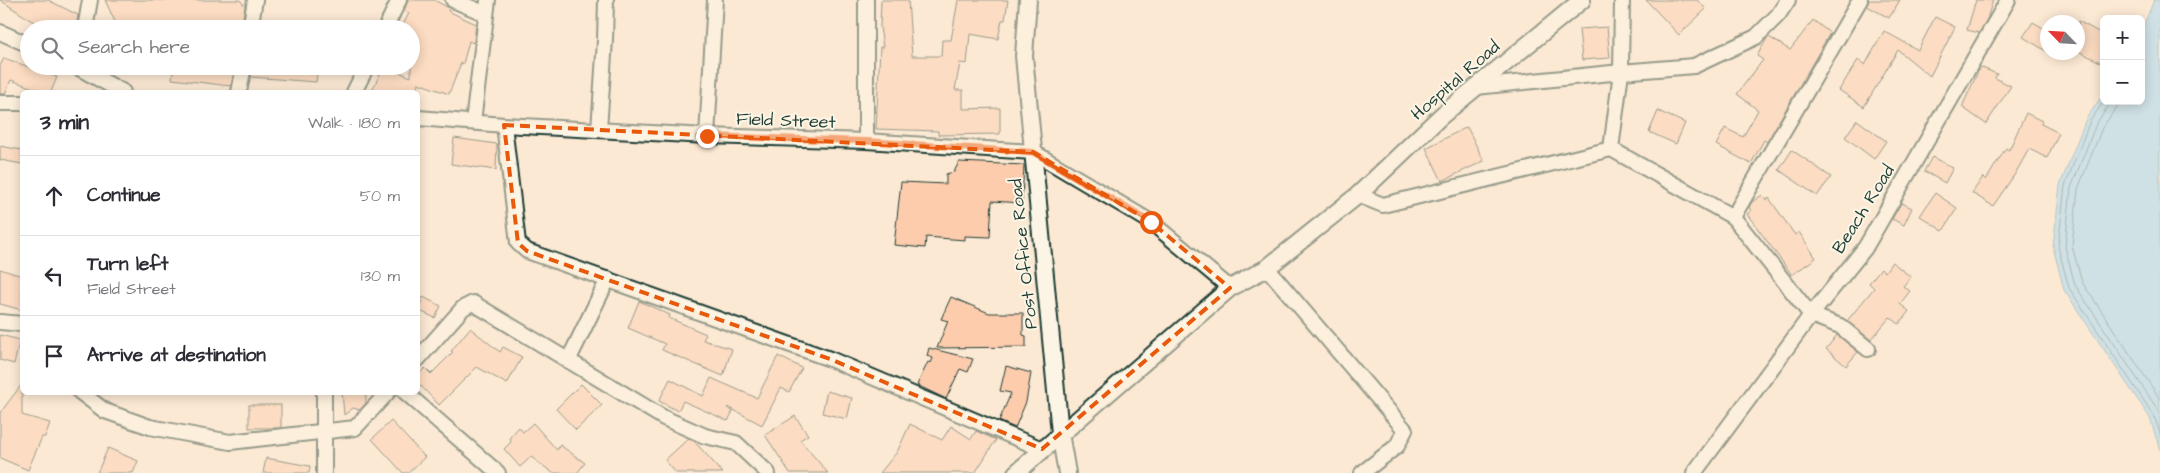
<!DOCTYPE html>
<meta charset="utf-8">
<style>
body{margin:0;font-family:"Architects Daughter",sans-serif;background:#f2f2f3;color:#2b2b33}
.controls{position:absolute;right:15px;top:15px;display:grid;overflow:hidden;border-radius:8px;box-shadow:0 2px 12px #0003}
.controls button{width:45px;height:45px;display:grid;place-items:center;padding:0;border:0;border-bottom:1px solid #e1e1e2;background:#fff;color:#2b2b33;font:25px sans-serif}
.compass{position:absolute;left:2040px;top:15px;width:45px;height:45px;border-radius:50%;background:#fff;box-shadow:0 2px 12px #0003;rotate:295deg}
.stop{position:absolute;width:15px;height:15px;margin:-11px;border:4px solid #ea580c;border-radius:50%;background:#fff}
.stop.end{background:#ea580c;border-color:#fff;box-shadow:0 1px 5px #0008}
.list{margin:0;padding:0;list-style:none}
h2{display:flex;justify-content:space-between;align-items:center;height:65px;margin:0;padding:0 20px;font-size:21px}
h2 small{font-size:16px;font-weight:400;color:#7c7c81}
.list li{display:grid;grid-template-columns:32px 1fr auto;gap:15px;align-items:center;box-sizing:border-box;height:80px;padding:0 20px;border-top:1px solid #e1e1e2}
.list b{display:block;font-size:19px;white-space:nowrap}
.list p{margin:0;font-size:16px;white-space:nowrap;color:#7c7c81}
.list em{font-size:16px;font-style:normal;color:#7c7c81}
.icon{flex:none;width:28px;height:28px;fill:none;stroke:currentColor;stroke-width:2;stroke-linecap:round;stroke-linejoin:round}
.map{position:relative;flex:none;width:2160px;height:473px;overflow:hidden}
.search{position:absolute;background:#fff;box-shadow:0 2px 12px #0003;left:20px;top:20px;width:400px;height:55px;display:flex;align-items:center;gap:12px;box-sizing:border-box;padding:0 18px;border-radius:28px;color:#7c7c81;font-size:19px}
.panel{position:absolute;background:#fff;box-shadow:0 2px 12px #0003;left:20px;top:90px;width:400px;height:305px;border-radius:8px}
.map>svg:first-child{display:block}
.water{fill:#9ad7fb;stroke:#6999ab}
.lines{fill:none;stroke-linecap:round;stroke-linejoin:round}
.shore{stroke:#507b84;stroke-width:1}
.building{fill:#fdccad;stroke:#1f3d34}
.minor-casing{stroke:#1f3d34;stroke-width:18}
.tertiary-casing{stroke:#1f3d34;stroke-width:20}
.minor{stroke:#fcf5e5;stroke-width:14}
.tertiary{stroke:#fcf5e5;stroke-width:16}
.route{stroke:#ea580c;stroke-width:6}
.marked{fill:none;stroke:#e8590c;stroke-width:4;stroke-dasharray:10 6;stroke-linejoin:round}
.labels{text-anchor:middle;stroke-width:4;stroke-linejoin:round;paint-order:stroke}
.street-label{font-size:18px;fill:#1f3d34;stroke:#fcf5e5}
</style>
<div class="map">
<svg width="2160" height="473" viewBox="0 0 2160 473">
<rect width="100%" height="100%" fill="#fce9d4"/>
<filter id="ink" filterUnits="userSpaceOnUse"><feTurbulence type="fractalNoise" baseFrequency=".02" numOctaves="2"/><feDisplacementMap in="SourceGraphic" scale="10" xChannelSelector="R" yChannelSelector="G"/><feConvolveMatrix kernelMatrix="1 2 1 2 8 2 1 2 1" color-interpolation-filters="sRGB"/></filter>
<g filter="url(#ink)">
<path class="water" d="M2154,0h6v450l-10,-32 -86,-128 -11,-43 7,-62 26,-66 18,-26v8h37v-69z"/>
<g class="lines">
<g class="shore">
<path d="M2104,101l-14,20 -25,65 -7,61 11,41 85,128 6,17"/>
<path d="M2112,101l-16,23 -25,64 -6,59 10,38 85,128"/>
<path d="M2121,101l-19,27 -24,61 -6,57 10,36 78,117"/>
</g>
</g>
<g class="building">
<path d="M0,0h48l30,15 -2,14h-43l2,-6z"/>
<path d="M105,0h135l5,6 -4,23h-13l1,-3 -25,-5 -2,8h-75l1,-3 -12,-2z"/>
<path d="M408,0h26l15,8 -1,3 28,13 -2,17 -1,2 -4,-2 -6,23 -2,-1 -12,31 -31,-11 -2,9h-45l13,-26 27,11v-48h-10l8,-16 -5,-2z"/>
<path d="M881,0h27l4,56h29l1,-16h9l7,-40h50l-3,20h-3l-4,19 -28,-5 -3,30 -7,-1 -5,27h8v19l37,-1v26l-62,1v-4l-62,-2 4,-82h3l-3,-20z"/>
<path d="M1646,0h51l9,9 -27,26z"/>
<path d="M1869,0h31l-11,18 -22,-12z"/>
<path d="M1976,0h17l-6,19 -8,14 -12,-3z"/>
<path d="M1935,17l20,10 -25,49 -32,-26 -34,57 -25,-17 19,-30 7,5 19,-34 34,19z"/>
<path d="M1813,20l17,13 -63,109 -3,-2 -13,24 -35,-19 9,-17 18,9 15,-27 -21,-16 26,-34 -6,-4 10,-18 2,-1 21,13z"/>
<path d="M2078,21l26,14v29l-26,-13z"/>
<path d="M2033,22l15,9v21l-25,-15z"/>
<path d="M1607,27l3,31 -28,2 -3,-31z"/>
<path d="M4,58l53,19 -6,15h-7l-33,-12 -6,14h-5v-28z"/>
<path d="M174,66h61l-4,20 -59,-7z"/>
<path d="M253,66h65l-2,16 -65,-5z"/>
<path d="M1980,67l17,7 -2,4 16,8 -25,38 -24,-17z"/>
<path d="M1658,111l27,12 -9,21 -27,-12z"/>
<path d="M2026,113l16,8 -1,3 18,9 -12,25 -18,-9 -14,25 -22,32 -21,-13 11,-16 3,3 20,-32 3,2z"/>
<path d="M1857,120l29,21 -12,18 -29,-22z"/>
<path d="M1467,127l17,34 -42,20 -16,-33z"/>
<path d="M454,138l43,6 -1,26 -45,-6z"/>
<path d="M0,146l22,4v14l-22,-4z"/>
<path d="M1792,150l39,27 -14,19 -38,-26z"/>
<path d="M1932,157l21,11 -8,15 -21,-12z"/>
<path d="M959,162l65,3 -2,38 -30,-2 -2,36 -25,-1v4l-39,-3 -1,11 -31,-3 7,-63 45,2v-10l8,-2z"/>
<path d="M1935,193l22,15 -14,23 -23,-15z"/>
<path d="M1762,195l4,5 3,-2 26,37 4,-3 17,26 -24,17 -45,-61 4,-3 -2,-4 3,-5z"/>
<path d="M1901,203l11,5 -8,17 -12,-6z"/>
<path d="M1892,262l19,15 -8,9 7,5 -10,13 9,7 -10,13 -9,-7 -19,23 -24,-19 27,-33 -5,-5 12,-15 4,4z"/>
<path d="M0,269l22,7v34l-22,-6z"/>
<path d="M423,297l18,9 -6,12 -17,-8z"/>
<path d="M951,297l38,16h34v22l3,1v11l-89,1 11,-27 -7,-2z"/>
<path d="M639,301l31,14 -1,3 37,16 -3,6 29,9 -9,27 -61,-26 3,-6 -37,-16z"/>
<path d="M470,328l30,24 3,-5 19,10 -15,27 -30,-17 -38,38 -21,-22v-8l7,-7 6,6 22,-22 -2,-1z"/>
<path d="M0,335l20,5 -6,24 -14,-4z"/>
<path d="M1837,335l21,17 -12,14 -20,-17z"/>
<path d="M929,348l44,11 -5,13 -8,-3 -14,30 -29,-14 11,-23 3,1 2,-5 -6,-2z"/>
<path d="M778,356l24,12 -13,24 -8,-4 -19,37 -34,-18 -1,1 6,3 -5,10 -45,-20 -5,10 -19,-10 11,-22 33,17 8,-18 46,20z"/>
<path d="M1006,366l25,7 -5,29 -11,26 -16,-7 12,-28 -11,-2z"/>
<path d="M22,384v31l28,8 -5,14h-3l-14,33 -28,-12v-45z"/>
<path d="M581,384l21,21 -26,25 -20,-21z"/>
<path d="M827,391l25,7 -5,21 -25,-6z"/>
<path d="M342,392h24v11l-6,7 -7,-2 -9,7z"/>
<rect x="249" y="405" width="32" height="23"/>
<path d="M795,416l13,19 -8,5 28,33h-38l-25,-38z"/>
<path d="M391,421l34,36 -17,16h-5l-31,-34z"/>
<path d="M533,423l24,27 3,-5 25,18 -8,10h-24l-22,-16 -11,10 -16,-18 7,-7 -1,-5 9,-10 4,5z"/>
<path d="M910,424l32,16 9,-14 20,13 5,-8 20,9 -21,33h-95l17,-21z"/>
<path d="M689,438l5,3 29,32h-47l-11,-13z"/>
<path d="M108,448l30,13 -5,12h-36z"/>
<path d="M266,458l44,8 -1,7h-46z"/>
</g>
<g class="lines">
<g class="minor-casing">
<g id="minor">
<path d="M453,0l33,14"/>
<path d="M866,0v141"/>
<path d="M1622,0l-1,72 73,-6 62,-29 22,-22 10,-15"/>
<path d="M1860,0l-127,217 78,98 29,11 28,23"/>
<path d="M85,29l5,-29"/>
<path d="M250,29l5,-29"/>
<path d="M385,29l14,-29"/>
<path d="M0,32l29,13"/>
<path d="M79,66v2l44,24"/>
<path d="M1476,87l145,-15 -10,77 122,68"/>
<path d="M239,92l5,-26"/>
<path d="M354,92l13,-26"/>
<path d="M0,103h22"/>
<path d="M418,118l86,7 203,11 159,5 167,11 118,70 79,66"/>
<path d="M473,122l15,-122"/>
<path d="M504,125l14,118 9,8 303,108 212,90"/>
<path d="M599,130l6,-90 1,-40"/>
<path d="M707,136l8,-136"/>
<path d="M1358,195l25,10 228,-56"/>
<path d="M1267,268l138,162 -8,16 -35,27"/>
<path d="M0,322l22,2"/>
<path d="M418,359l45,-51 10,-5 191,115 41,18 31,7 32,30"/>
<path d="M568,361l40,-82"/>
<path d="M80,392l25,19 45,16 80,15 125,-14 33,-36"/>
<path d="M324,392v81"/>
<path d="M405,392l93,81"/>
<path d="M1694,473l117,-158 54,-67 143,-248"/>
</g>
</g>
<g class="tertiary-casing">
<g id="tertiary">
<path d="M1028,0l-4,56 36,377 7,40"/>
<path d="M1016,473l214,-185 37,-20 91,-73 83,-79 141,-116"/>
</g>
</g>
<use href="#minor" class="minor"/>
<use href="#tertiary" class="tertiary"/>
</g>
</g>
<g class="lines" filter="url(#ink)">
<path class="route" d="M707,136l159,5 167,11 118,70"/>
</g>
<path d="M0 0H2160V473H0ZM504,125l529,27 118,70 79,66 -188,161 -212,-90 -303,-108 -9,-8z" fill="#fce9d4" fill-opacity=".55" fill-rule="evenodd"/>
<path class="marked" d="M504,125l529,27 118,70 79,66 -188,161 -212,-90 -303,-108 -9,-8z"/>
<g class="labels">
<g class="street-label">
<text transform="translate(1455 80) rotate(-41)" y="6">Hospital Road</text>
<text transform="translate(786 120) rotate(2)" y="6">Field Street</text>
<text transform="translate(1863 209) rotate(-58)" y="6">Beach Road</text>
<text transform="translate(1023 254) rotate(-96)" y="6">Post Office Road</text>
</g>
</g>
</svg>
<div class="controls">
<button>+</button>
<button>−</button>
</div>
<svg class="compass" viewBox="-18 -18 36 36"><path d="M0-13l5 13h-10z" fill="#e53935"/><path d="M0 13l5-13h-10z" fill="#7c7c81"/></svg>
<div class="stop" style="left:1151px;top:222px"></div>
<div class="stop end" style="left:707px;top:136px"></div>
<div class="search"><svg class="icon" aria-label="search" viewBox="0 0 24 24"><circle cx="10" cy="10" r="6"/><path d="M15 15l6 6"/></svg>Search here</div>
<section class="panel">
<h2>3 min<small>Walk · 180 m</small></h2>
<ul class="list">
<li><svg class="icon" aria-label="ahead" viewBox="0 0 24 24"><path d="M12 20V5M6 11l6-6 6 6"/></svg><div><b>Continue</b></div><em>50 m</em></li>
<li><svg class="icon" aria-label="left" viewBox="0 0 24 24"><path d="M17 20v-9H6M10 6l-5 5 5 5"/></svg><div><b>Turn left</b><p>Field Street</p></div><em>130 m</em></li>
<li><svg class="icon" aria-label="arrive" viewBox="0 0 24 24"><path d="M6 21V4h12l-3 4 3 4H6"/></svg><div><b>Arrive at destination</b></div></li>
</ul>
</section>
</div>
